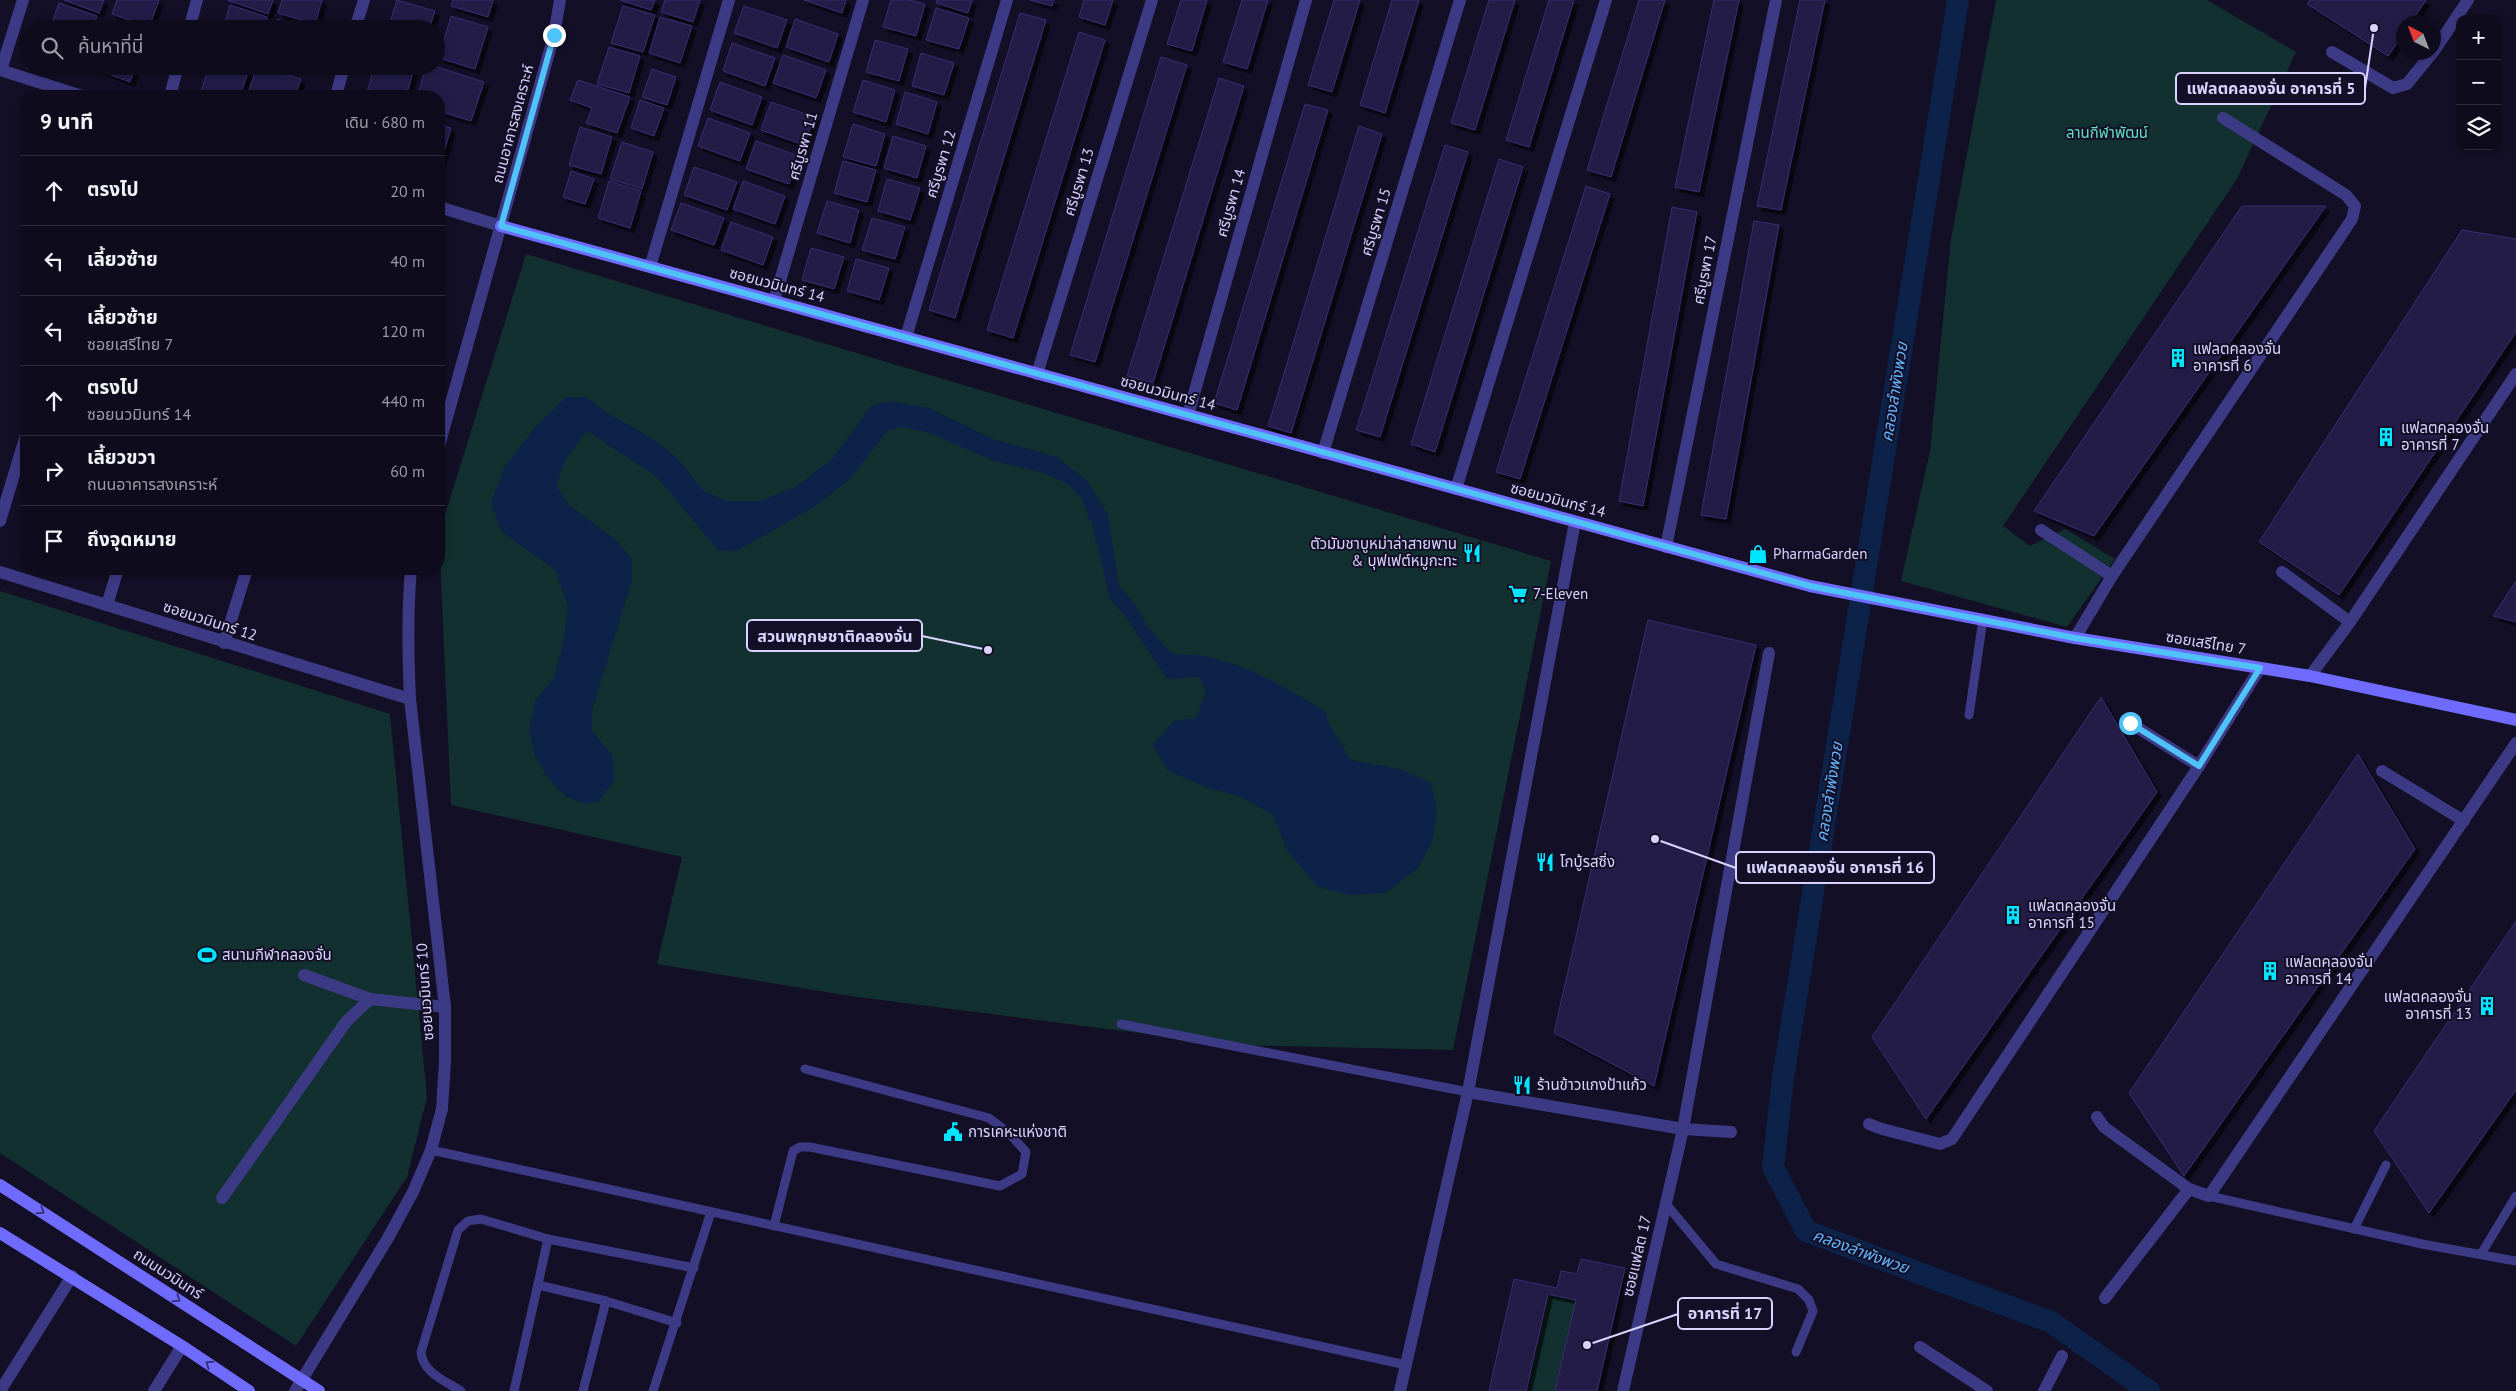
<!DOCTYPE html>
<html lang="th">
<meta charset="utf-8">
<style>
body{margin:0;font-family:"PT Sans","Noto Sans Thai",sans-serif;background:#171425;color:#f1f3f6}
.controls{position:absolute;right:15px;top:15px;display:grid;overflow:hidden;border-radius:10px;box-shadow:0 2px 8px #0003}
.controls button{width:45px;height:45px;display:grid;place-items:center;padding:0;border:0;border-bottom:1px solid #2e2b3b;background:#0e0b1c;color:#f1f3f6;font:25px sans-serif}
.compass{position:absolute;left:2396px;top:15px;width:45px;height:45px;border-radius:50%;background:#0e0b1c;box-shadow:0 2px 8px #0003;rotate:318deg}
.stop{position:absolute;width:15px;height:15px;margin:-11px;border:4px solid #4fc3f7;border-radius:50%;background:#fff}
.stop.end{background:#4fc3f7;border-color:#fff;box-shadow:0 1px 5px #0008}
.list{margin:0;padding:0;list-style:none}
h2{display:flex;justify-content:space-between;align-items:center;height:65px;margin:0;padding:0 20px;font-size:21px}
h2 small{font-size:16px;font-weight:400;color:#9b9ba3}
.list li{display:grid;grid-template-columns:32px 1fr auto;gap:15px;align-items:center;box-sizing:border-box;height:70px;padding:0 20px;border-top:1px solid #2e2b3b}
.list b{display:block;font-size:19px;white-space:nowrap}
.list p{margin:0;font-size:16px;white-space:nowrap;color:#9b9ba3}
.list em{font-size:16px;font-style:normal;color:#9b9ba3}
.icon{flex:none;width:28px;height:28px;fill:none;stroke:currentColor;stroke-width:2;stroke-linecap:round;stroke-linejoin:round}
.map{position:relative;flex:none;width:2516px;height:1391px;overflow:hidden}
.search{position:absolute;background:#0e0b1c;box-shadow:0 2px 8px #0003;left:20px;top:20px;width:425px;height:55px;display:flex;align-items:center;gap:12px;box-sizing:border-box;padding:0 18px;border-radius:28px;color:#9b9ba3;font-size:19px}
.panel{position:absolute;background:#0e0b1c;box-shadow:0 2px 8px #0003;left:20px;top:90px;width:425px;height:485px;border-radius:20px}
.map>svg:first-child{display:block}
.green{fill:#12302f}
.water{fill:#0c2248}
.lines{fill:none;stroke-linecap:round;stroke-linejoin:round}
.canal{stroke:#0c2248;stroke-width:22}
.building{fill:#241b47;stroke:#3b2d73;filter:url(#shadow)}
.lane{stroke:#3d3a85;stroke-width:9}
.street{stroke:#3d3a85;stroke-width:12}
.secondary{stroke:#6f6bff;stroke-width:12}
.oneway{stroke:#38347d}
.route{stroke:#4fc3f7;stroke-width:6}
.labels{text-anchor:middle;stroke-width:4;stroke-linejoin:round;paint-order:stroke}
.street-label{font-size:15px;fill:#d9d4ff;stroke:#130f26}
.park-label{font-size:15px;fill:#5fe0c0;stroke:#130f26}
.poi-label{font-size:15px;fill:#d9d4ff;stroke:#130f26;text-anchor:start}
.water-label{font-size:16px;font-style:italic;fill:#62b6ff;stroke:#130f26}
.leader{fill:none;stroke:#d9d4ff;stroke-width:2}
.callout-dot{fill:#d9d4ff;stroke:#130f26;stroke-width:2}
.callout{fill:#130f26;stroke:#d9d4ff;stroke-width:2}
.callout-label{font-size:16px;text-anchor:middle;font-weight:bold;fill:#d9d4ff}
</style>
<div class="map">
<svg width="2516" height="1391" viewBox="0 0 2516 1391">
<defs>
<filter id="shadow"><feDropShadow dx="4.5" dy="4.5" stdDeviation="0" flood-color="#0009"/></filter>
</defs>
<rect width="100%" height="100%" fill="#130f26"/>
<g class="green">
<path d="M1996,0h211l89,52 -59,127 -234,347 27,20 35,-17 50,30 -48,68 -166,-46 29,-130 21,-212z"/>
<path d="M526,254l1025,307 -98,489 -220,-5 -383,-49 -193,-32 25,-107 -231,-52 -12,-271z"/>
<path d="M0,591l390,123 37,383 -20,80 -111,169 -296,-193z"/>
<path d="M1548,1294l28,6 -21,91h-29z"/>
</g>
<path class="water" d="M566,397h21l17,14 49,28 24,19 27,33 22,10h35l36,-15 36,-28 38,-52 19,-5 39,7 64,31 64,18 30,24 21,34 11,71 15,17 13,23 25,28c10,1 21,0 31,2 45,8 83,32 122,55l4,13 22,36 49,9 31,14 6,26 -4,31 -15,28 -33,25 -35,2 -33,-9 -30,-36 -14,-35 -34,-19 -34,-9 -38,-17 -14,-25 21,-24 22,-3 10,-25 -6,-16 -33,2 -41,-62 -16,-18 -18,-74 -11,-27 -13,-14 -27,-12 -47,-11 -67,-29 -27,-5 -13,4 -37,48 -36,28 -77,44 -19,-1 -61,-73 -70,-46c-14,18 -27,33 -30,56l11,17 48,36 16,19v21l-40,130v21l20,24 3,24 -17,23 -13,2 -20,-8 -17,-18 -13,-22 -6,-26 6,-29 19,-23 9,-34 5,-38 -13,-36 -53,-38 -11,-29 14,-37 31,-40z"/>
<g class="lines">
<path class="canal" d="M1958,0l-175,1078 -10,89 33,64 245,91 98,69"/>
</g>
<g class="building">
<path d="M64,0h40l-5,13z"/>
<path d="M117,0h42l-10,27 -37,-13z"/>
<path d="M227,0h46l-5,14z"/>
<path d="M282,0h40l-7,24 -37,-11z"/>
<path d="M397,0l38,11 -6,18h-41z"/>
<path d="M453,0h40l-5,17 -37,-11z"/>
<path d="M620,0h35l-4,10z"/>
<path d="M665,0h35l-7,22 -32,-10z"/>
<path d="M804,0h42l-4,13z"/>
<path d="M891,0h18l16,4 -9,32 -33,-9z"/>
<path d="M937,0h35l-4,13 -32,-10z"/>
<path d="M1030,0h24l-2,6z"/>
<path d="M1084,0h29l-8,25 -26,-8z"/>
<path d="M1181,0h26l-15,51 -25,-7z"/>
<path d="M1242,0h26l-21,69 -24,-7z"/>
<path d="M1334,0h26l-28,92 -24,-7z"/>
<path d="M1392,0h27l-34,113 -25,-8z"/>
<path d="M1489,0h26l-40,130 -24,-7z"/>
<path d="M1549,0h25l-45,147 -23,-7z"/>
<path d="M1639,0h26l-54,177 -24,-7z"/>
<path d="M1714,0h25l-40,192 -24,-5z"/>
<path d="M1800,0h25l-44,210 -24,-4z"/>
<path d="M2310,0h116l-15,22h-7v11l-16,23 -81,-52z"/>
<path d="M59,3l38,13 -5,13h-42z"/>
<path d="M230,5l37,12 -3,12h-41z"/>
<path d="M623,6l32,9 -12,37 -32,-9z"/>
<path d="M744,6l43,14 -10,28 -43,-15z"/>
<path d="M936,8l33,10 -10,31 -33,-9z"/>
<path d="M1020,13l26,7 -91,298 -26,-8z"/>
<path d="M451,16l37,11 -13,42 -36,-11z"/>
<path d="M660,17l32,9 -12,37 -31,-10z"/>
<path d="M277,19l33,10h-36z"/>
<path d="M795,19l43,15 -9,28 -43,-15z"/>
<path d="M1079,32l26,8 -92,298 -26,-8z"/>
<path d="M875,40l33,9 -9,32 -33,-9z"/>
<path d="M732,43l43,15 -10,28 -42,-15z"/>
<path d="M609,47l31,9 -11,37 -32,-9z"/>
<path d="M921,53l33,10 -10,32 -32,-9z"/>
<path d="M783,55l43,15 -10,28 -43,-15z"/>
<path d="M1161,57l26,8 -92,297 -25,-7z"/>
<path d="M94,66h42l-6,16 -37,-14z"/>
<path d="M209,66h41l-10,30h-24l-15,-4z"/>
<path d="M257,66l44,13 -6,17h-40l-7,-2z"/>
<path d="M375,66h40l-9,30h-26l-13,-4z"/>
<path d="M427,66h7l50,16 -13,39 -32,-10v-15h-22z"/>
<path d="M652,69l24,8 -9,28 -25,-8z"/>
<path d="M1219,78l25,8 -91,297 -26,-7z"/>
<path d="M578,80l52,17 -13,36 -31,-10 6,-15 -22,-8z"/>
<path d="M863,80l32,10 -9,32 -33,-10z"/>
<path d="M720,82l42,15 -10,28 -42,-15z"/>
<path d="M905,92l32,10 -9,32 -32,-10z"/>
<path d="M640,100l24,8 -10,28 -23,-8z"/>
<path d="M771,102l43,15 -10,28 -43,-15z"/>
<path d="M1305,104l23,6 -91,300 -23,-7z"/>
<path d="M708,118l42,15 -10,28 -42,-15z"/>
<path d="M853,124l32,10 -9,32 -33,-9z"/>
<path d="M439,125l12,3 -12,40z"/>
<path d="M1359,126l23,8 -91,299 -23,-7z"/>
<path d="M580,127l32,10 -11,37 -32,-9z"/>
<path d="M893,136l33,10 -9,32 -33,-10z"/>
<path d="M756,141l43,15 -10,28 -43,-15z"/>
<path d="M622,142l31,10 -11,37 -32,-10z"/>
<path d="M1445,145l23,7 -88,285 -24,-7z"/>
<path d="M1499,159l24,8 -88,285 -24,-8z"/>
<path d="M843,161l33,9 -9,32 -33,-9z"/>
<path d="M694,167l43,15 -10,28 -43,-15z"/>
<path d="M571,171l23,8 -9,25 -22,-7z"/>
<path d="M887,179l33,9 -10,32 -32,-9z"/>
<path d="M609,181l32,10 -11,37 -32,-10z"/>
<path d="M743,181l42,15 -10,28 -42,-15z"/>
<path d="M1586,186l24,8 -90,285 -24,-7z"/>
<path d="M827,201l32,9 -9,33 -33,-10z"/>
<path d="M681,203l43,15 -10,27 -43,-15z"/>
<path d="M2242,206h84l-232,330 -60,-25z"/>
<path d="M1672,207l25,5 -54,294 -24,-5z"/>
<path d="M872,218l33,9 -10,32 -33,-9z"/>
<path d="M1754,221l25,4 -53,294 -25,-4z"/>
<path d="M731,222l42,15 -10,28 -42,-15z"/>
<path d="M2462,230l54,9v93l-177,263 -80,-53z"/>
<path d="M811,248l33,9 -10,32 -32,-9z"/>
<path d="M856,259l33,9 -10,32 -32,-9z"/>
<path d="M2516,581v41l-23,-6z"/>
<path d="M1648,620l108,25 -102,441 -100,-53z"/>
<path d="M2101,697l56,95 -231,327 -54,-82z"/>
<path d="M2358,754l57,95 -231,327 -55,-83z"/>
<path d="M2516,921v169l-87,123 -55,-82z"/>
<path d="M1581,1259l44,9 -28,123h-42l21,-91 -28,-6 -22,97h-37l25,-112 43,9 4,-17 16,3z"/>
</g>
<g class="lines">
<g class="lane">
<path d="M1969,715l14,-96"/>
<path d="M1121,1024l347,68"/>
<path d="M431,1150l975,215"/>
<path d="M2209,1196l213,48 94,17"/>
<path d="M1666,1204l50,60 82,25 11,11 4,11 -17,41"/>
<path d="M774,1226l19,-75 7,-4h10l190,39 22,-12 4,-22 -17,-19 -20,-15 -184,-49"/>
<path d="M2354,1229l32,-64"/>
<path d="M2481,1254l35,-58"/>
<path d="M538,1285l68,16 71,22"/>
<path d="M461,1391c-16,-10 -39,-19 -40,-39l37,-122 10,-9 13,-2 67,20 146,29"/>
<path d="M514,1391l34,-152"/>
<path d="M583,1391l23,-90"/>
<path d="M653,1391l58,-179"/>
</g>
<g class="street">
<path d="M189,29l8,-29"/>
<path d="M355,29l9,-29"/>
<path d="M2434,51l34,-51"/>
<path d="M2332,52l61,36 14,-4 26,-32"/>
<path d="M0,70l82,26"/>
<path d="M1,70l22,-70"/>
<path d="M170,96l8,-30"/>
<path d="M336,96l8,-30"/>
<path d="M439,207l62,19"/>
<path d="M650,267l79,-267"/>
<path d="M774,301l89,-301"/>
<path d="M906,337l101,-337"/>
<path d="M1037,374l115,-374"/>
<path d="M1188,415l118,-415"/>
<path d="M439,446l115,-411 6,-35"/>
<path d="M1323,453l137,-453"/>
<path d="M1456,489l150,-489"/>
<path d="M0,521l26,-86"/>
<path d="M2041,530l71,46"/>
<path d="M1666,547l110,-547"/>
<path d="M0,572l410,127"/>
<path d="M2282,572l68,50"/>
<path d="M107,605l11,-36"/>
<path d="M2075,638l37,-62 240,-357 3,-13 -9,-11 -123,-77"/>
<path d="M224,643l23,-74"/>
<path d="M2310,676l40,-54 166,-248"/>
<path d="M2130,723l69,43"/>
<path d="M2382,771l82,50"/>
<path d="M304,975l66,24"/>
<path d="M1468,1092l215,37 48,3"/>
<path d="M2097,1117l7,10 85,62 20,7 307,-453"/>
<path d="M1869,1124l13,5 58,15 12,-5 247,-373 61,-98"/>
<path d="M222,1198l124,-176 24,-23 75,8"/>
<path d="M2105,1298l84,-109"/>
<path d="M1920,1347l67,44"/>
<path d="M0,1391l72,-115"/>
<path d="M154,1391l28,-45"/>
<path d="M295,1391l93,-153 25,-46 18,-42 11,-41 3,-48v-54l-35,-308c-2,-44 -3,-86 1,-130"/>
<path d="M1400,1391l68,-299 107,-570"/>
<path d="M1623,1391l60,-262 86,-476"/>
<path d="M2044,1391l18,-35"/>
</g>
<g class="secondary">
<path d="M501,226l1309,360 265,52 235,38 206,44"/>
<path d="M0,1185l319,206"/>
<path d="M0,1233l182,113 67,45"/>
</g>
</g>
<defs><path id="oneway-chevron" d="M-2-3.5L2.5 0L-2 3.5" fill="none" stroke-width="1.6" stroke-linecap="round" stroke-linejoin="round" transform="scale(1.25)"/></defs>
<g class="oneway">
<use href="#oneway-chevron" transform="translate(41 1211) rotate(33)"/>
<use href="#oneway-chevron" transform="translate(177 1299) rotate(33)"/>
<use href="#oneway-chevron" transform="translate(209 1364) rotate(-146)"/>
</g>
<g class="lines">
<path class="route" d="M554,35l-53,191 1309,360 265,52 185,30 -61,98 -69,-43"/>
</g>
<defs>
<g id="building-bare" transform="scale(1.5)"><path d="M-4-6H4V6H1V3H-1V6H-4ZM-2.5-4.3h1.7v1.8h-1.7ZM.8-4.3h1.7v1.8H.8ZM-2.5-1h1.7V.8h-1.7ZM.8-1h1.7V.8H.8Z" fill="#00e5ff" stroke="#130f26" stroke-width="2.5" paint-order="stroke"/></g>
<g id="restaurant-bare" transform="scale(1.5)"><path d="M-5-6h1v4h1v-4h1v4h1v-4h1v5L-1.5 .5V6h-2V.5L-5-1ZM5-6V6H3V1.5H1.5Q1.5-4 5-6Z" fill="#00e5ff" stroke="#130f26" stroke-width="2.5" paint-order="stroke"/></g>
<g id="shop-bare" transform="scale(1.5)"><path d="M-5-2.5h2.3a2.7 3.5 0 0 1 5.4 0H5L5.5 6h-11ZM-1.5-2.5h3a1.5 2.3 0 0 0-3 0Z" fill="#00e5ff" stroke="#130f26" stroke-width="2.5" paint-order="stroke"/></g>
<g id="supermarket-bare" transform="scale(1.5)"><path d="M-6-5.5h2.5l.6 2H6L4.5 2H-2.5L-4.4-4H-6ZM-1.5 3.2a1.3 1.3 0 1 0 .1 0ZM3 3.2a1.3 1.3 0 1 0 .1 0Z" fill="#00e5ff" stroke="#130f26" stroke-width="2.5" paint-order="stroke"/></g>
<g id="stadium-bare" transform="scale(1.5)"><path d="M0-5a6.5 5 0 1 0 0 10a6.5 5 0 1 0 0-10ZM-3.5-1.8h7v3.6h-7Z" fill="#00e5ff" stroke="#130f26" stroke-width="2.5" paint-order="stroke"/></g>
<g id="civic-bare" transform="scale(1.5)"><path d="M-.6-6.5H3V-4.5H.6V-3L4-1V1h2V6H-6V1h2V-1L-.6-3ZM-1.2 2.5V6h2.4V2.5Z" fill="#00e5ff" stroke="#130f26" stroke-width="2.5" paint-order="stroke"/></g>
</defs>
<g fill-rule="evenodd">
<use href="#building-bare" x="2178" y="358"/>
<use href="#building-bare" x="2386" y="437"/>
<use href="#restaurant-bare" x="1472" y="553"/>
<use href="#shop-bare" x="1758" y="554"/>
<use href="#supermarket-bare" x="1518" y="594"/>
<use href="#restaurant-bare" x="1545" y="862"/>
<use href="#building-bare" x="2013" y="915"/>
<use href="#stadium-bare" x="207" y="955"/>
<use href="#building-bare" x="2270" y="971"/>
<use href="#building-bare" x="2487" y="1006"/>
<use href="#restaurant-bare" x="1522" y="1085"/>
<use href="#civic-bare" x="953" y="1132"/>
</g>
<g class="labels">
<g class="street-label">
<text transform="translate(513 124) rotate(-75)" y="5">ถนนอาคารสงเคราะห์</text>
<text transform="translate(803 146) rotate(-74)" y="5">ศรีบูรพา 11</text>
<text transform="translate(941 164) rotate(-73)" y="5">ศรีบูรพา 12</text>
<text transform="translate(1079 182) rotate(-73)" y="5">ศรีบูรพา 13</text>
<text transform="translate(1231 203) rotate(-74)" y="5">ศรีบูรพา 14</text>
<text transform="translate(1376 222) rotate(-73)" y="5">ศรีบูรพา 15</text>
<text transform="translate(1705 270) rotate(-79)" y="5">ศรีบูรพา 17</text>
<text transform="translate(777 285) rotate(15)" y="5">ซอยนวมินทร์ 14</text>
<text transform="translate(1168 393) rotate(15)" y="5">ซอยนวมินทร์ 14</text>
<text transform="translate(1558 500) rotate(15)" y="5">ซอยนวมินทร์ 14</text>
<text transform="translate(210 621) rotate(18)" y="5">ซอยนวมินทร์ 12</text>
<text transform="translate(2206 643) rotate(9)" y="5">ซอยเสรีไทย 7</text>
<text transform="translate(425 992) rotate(-94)" y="5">ซอยนวมินทร์ 10</text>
<text transform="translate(1637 1256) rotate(-77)" y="5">ซอยแฟลต 17</text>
<text transform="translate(168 1274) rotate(33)" y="5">ถนนนวมินทร์</text>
</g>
<g class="park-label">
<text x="2107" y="138">ลานกีฬาพัฒน์</text>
</g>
<g class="poi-label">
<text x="2193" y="354">แฟลตคลองจั่น<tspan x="2193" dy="17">อาคารที่ 6</tspan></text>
<text x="2401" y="433">แฟลตคลองจั่น<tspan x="2401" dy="17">อาคารที่ 7</tspan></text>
<text x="1457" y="549" text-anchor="end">ตัวมัมชาบูหม่าล่าสายพาน<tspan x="1457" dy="17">&amp; บุฟเฟต์หมูกะทะ</tspan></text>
<text x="1773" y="559">PharmaGarden</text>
<text x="1533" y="599">7-Eleven</text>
<text x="1560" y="867">โกบู้รสซิ่ง</text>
<text x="2028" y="911">แฟลตคลองจั่น<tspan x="2028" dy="17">อาคารที่ 15</tspan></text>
<text x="222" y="960">สนามกีฬาคลองจั่น</text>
<text x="2285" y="967">แฟลตคลองจั่น<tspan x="2285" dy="17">อาคารที่ 14</tspan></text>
<text x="2472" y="1002" text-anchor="end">แฟลตคลองจั่น<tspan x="2472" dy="17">อาคารที่ 13</tspan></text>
<text x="1537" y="1090">ร้านข้าวแกงป้าแก้ว</text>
<text x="968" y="1137">การเคหะแห่งชาติ</text>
</g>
<g class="water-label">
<text transform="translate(1894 392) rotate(-81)" y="6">คลองลำพังพวย</text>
<text transform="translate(1829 792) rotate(-81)" y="6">คลองลำพังพวย</text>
<text transform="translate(1861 1251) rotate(20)" y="6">คลองลำพังพวย</text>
</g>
</g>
<path class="leader" d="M2374 28L2365 88M988 650L922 636M1655 839L1736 868M1587 1345L1678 1314"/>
<g class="callout-dot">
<circle cx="2374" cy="28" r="5"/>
<circle cx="988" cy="650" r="5"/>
<circle cx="1655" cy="839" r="5"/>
<circle cx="1587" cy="1345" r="5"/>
</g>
<g class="callout">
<rect x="2176" y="73" width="189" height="31" rx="5"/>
<rect x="747" y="620" width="175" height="31" rx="5"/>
<rect x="1736" y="852" width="198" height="31" rx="5"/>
<rect x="1678" y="1298" width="94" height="31" rx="5"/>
</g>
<g class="callout-label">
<text x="2271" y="94">แฟลตคลองจั่น อาคารที่ 5</text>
<text x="835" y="642">สวนพฤกษชาติคลองจั่น</text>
<text x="1835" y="873">แฟลตคลองจั่น อาคารที่ 16</text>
<text x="1725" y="1319">อาคารที่ 17</text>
</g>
</svg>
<div class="controls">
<button>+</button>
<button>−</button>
<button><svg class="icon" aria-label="layers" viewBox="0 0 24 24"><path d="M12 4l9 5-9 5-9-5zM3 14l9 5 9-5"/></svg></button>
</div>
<svg class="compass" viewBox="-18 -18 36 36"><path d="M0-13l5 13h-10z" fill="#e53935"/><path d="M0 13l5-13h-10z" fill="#9b9ba3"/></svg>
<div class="stop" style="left:2130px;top:723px"></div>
<div class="stop end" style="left:554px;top:35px"></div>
<div class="search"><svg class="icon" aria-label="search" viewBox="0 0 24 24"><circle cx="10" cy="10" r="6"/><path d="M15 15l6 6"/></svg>ค้นหาที่นี่</div>
<section class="panel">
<h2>9 นาที<small>เดิน · 680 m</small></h2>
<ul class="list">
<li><svg class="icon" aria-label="ahead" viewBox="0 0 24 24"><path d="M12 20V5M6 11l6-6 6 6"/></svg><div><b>ตรงไป</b></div><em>20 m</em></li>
<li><svg class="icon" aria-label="left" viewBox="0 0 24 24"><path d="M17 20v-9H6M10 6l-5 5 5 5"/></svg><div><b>เลี้ยวซ้าย</b></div><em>40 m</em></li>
<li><svg class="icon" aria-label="left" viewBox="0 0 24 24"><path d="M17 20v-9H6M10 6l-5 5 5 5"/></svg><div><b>เลี้ยวซ้าย</b><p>ซอยเสรีไทย 7</p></div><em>120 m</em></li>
<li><svg class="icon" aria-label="ahead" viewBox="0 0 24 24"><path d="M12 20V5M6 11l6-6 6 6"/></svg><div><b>ตรงไป</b><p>ซอยนวมินทร์ 14</p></div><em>440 m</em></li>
<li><svg class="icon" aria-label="right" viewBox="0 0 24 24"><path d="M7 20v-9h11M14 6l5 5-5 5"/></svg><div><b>เลี้ยวขวา</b><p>ถนนอาคารสงเคราะห์</p></div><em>60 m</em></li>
<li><svg class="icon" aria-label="arrive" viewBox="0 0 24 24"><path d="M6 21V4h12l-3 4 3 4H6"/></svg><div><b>ถึงจุดหมาย</b></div></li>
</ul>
</section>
</div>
